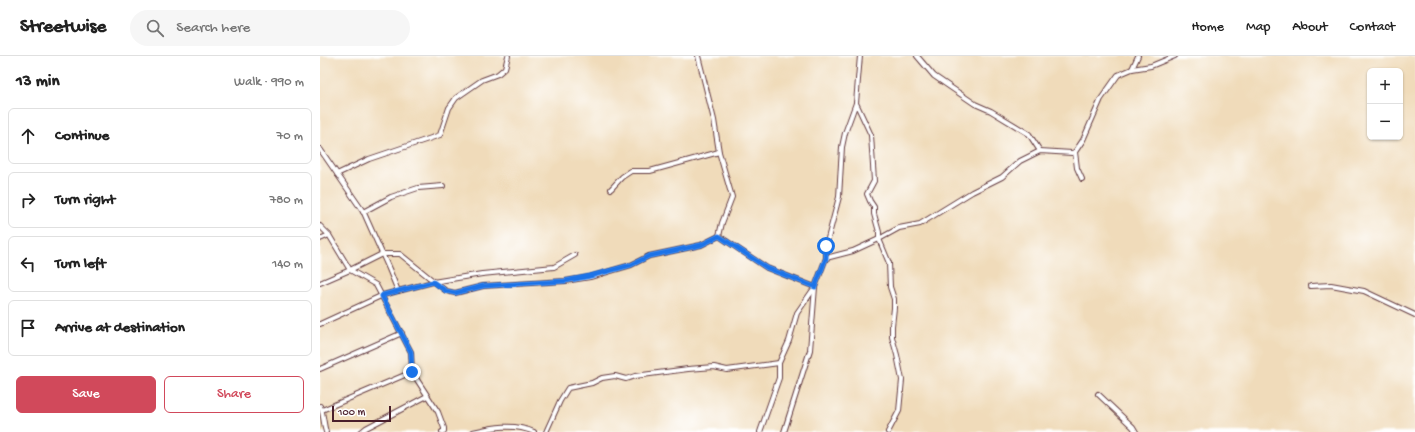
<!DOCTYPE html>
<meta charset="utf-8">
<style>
body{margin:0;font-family:"Gochi Hand",sans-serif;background:#f6f6f6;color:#222}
.controls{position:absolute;right:12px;top:12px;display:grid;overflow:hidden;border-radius:6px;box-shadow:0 1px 3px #0004}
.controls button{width:36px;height:36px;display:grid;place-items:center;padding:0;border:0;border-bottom:1px solid #e0e0e0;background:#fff;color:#222;font:20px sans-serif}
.scale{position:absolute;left:12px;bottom:10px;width:59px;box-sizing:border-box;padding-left:4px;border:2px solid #4a1f2b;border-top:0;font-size:11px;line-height:14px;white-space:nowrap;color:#4a1f2b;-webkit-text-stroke:3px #fff;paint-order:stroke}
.stop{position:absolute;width:12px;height:12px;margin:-9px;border:3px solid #1a73e8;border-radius:50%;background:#fff}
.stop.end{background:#1a73e8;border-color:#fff;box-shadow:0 1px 4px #0008}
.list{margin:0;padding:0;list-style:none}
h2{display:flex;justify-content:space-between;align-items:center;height:52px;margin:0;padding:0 16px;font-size:17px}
h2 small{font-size:13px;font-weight:400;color:#767676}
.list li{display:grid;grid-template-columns:26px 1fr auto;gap:12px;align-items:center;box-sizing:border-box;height:56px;margin:0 8px 8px;padding:0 8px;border:1px solid #e0e0e0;border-radius:6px}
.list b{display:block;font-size:15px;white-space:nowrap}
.list em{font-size:13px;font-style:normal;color:#767676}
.actions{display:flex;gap:8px;padding:12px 16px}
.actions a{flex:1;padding:9px 0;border:1px solid #d1495b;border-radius:6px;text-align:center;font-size:14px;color:#d1495b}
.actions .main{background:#d1495b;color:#fff}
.icon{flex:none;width:22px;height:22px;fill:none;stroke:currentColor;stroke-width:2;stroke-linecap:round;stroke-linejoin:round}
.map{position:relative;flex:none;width:1095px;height:376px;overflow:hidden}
header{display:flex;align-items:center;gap:24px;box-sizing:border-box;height:56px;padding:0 20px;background:#fff;border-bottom:1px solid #e0e0e0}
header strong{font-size:19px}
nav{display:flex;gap:22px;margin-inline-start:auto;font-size:14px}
.search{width:280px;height:36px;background:#f6f6f6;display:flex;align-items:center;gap:10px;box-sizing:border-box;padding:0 14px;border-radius:22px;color:#767676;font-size:15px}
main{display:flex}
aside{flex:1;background:#fff}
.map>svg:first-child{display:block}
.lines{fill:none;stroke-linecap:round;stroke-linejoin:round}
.minor-casing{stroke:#633b40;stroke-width:6}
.minor{stroke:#fff;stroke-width:4}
.route{stroke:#1a73e8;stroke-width:5}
</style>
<header>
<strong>Streetwise</strong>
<div class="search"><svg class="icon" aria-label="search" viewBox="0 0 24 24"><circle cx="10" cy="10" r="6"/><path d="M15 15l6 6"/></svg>Search here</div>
<nav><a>Home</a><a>Map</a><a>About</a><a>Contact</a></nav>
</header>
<main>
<aside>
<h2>13 min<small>Walk · 990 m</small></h2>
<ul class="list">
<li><svg class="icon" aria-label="ahead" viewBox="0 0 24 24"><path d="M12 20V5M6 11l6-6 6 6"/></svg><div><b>Continue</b></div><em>70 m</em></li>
<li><svg class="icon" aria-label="right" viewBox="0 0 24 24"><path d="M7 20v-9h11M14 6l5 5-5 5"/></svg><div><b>Turn right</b></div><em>780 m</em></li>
<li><svg class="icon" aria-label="left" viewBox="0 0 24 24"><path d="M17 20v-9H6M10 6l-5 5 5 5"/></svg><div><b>Turn left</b></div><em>140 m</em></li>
<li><svg class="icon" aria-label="arrive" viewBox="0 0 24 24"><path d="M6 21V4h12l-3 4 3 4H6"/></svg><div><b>Arrive at destination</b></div></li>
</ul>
<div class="actions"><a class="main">Save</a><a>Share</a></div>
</aside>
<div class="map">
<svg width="1095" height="376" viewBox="0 0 1095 376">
<rect width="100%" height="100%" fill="#fff"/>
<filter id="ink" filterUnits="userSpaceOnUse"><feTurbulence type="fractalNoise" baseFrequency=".025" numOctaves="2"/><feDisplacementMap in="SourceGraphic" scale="8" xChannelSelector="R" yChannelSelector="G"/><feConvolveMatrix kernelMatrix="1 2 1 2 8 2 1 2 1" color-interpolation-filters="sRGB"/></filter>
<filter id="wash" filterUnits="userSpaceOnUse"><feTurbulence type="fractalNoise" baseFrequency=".012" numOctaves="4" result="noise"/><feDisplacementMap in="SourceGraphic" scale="16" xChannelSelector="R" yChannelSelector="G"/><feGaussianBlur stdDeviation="0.9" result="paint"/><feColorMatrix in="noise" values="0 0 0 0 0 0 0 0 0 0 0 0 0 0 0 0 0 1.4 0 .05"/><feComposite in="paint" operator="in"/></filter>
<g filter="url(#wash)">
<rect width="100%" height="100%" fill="#f0dbba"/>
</g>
<g filter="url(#ink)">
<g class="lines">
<g class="minor-casing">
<g id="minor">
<path d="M378,0l16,64 5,32 13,45 -10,26 -3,13"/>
<path d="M597,0l17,20 41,28 16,7 38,23 11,17"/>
<path d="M812,13l19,-3 24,-10"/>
<path d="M536,47l15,32 3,46 -7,13 3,7 4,6v7l5,18v7l10,24 1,24 4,12v9l-2,18v11l5,18 5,25 -3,31 -11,21"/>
<path d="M0,93l44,64 25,56 9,22"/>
<path d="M17,118l32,-15 71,-24 9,-27 7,-10 26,-18 16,-6 7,-6 3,-12"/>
<path d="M762,123l-5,-11 -2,-16 8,-12 18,-41 17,-24 14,-6 6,-13"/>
<path d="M291,133l11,-12 9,-6h19l69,-19"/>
<path d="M43,156l28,-15 27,-9 25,-2"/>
<path d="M0,170l9,9"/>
<path d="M399,180l48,32 48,19"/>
<path d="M0,183l9,-4 21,35 32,-16h18l46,37 9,2 28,-7 82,-5 25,-4 41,-12 18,-9 52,-11 18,-9"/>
<path d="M506,202l27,-7 26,-12 20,-11 21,-4 52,-32 30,-15 18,-16 20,-10 32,2 3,-1"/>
<path d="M0,227l30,-13 26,15 35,67 1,20 -90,38"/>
<path d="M991,230l20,-1 33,6 51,24"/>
<path d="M0,268l63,-29 15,-4 35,-9 49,-8 72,-7 21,-12"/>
<path d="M0,313l82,-36"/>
<path d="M92,316l26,40 6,16v3l-2,1"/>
<path d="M778,338l35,33 3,5"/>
<path d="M0,350c4,9 3,17 6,26"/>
<path d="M41,376l5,-4 61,-32"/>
<path d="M153,376c21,-5 41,-9 61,0"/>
<path d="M226,376l14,-31 8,-13 24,-5 10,-5 13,-2 11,3 9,-3 53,-7 26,-2 13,3 52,-7"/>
<path d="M440,376l19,-54v-15l10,-22 8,-28 18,-26 11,-29v-12l13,-49 3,-50 3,-14 11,-30 4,-47"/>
<path d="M464,376l26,-82 5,-63"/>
</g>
</g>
<use href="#minor" class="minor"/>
</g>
</g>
<g class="lines" filter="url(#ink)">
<path class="route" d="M92,316l-1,-20 -29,-56 1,-1 50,-13 13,9 9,2 28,-7 82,-5 25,-5 41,-11 18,-9 52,-11 18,-9 48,32 48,19 11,-29v-12"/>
</g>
</svg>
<div class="controls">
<button>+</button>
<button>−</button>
</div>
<div class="scale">100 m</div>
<div class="stop" style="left:506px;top:190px"></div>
<div class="stop end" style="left:92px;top:316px"></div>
</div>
</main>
